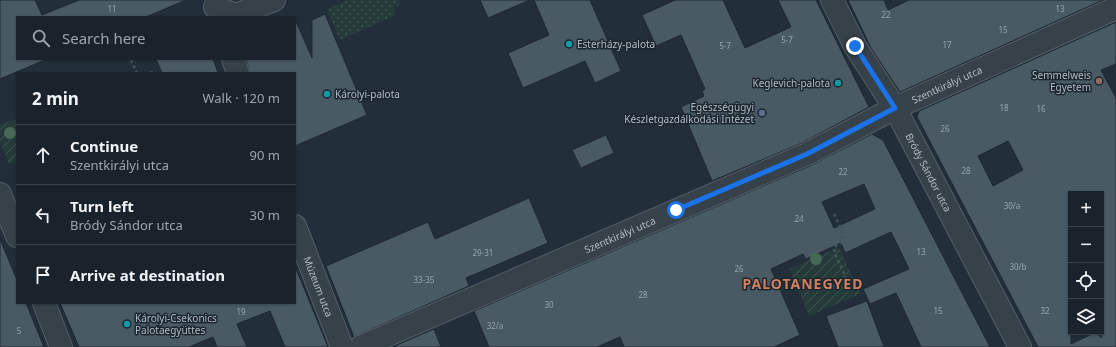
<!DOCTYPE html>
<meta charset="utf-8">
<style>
body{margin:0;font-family:"Noto Sans",sans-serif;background:#272f38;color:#f1f3f6}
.controls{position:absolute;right:12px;bottom:12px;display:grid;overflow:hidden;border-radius:0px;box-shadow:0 1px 3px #0004}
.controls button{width:36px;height:36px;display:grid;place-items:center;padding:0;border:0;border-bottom:1px solid #384048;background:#1a232c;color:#f1f3f6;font:20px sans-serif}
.stop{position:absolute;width:12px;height:12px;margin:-9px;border:3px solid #1a73e8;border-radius:50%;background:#fff}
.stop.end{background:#1a73e8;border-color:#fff;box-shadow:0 1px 4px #0008}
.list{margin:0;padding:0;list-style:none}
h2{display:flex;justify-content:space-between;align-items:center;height:52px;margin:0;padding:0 16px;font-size:17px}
h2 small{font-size:13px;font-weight:400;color:#9fa4a9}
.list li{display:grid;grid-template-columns:26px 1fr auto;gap:12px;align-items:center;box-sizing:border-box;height:60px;padding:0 16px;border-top:1px solid #384048}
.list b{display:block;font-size:15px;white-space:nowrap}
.list p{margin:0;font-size:13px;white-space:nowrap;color:#9fa4a9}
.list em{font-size:13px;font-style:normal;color:#9fa4a9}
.icon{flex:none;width:22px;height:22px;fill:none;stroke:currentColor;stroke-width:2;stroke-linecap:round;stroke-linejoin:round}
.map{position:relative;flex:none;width:1116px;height:347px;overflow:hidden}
.search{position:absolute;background:#1a232c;box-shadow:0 1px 3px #0004;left:16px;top:16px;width:280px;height:44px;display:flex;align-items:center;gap:10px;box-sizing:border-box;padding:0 14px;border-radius:0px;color:#9fa4a9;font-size:15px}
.panel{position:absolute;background:#1a232c;box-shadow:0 1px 3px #0004;left:16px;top:72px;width:280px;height:232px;border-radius:0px}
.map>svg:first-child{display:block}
.grass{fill:url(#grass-dots)}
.garden{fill:url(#garden-furrows)}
.building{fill:#4a5a65;stroke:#1d2831;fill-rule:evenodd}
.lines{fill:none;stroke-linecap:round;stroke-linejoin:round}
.minor-casing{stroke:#535f68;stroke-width:24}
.path{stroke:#425757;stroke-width:2.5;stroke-dasharray:3 3;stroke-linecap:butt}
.minor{stroke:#36414a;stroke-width:22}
.tree{fill:#486856}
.route{stroke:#1a73e8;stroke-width:5}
.culture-dot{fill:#0f9aa8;stroke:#1b262f;stroke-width:1.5}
.education-dot{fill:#8d6e63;stroke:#1b262f;stroke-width:1.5}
.service-dot{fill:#5c6f8a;stroke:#1b262f;stroke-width:1.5}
.labels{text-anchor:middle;stroke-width:3;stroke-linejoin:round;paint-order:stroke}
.number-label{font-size:8px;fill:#96a4ae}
.poi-label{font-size:10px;fill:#b0bcc6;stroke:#1b262f;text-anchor:start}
.street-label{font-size:10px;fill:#b0bcc6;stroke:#1b262f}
.district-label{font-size:14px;font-weight:bold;letter-spacing:1px;fill:#d2815f;stroke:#1b262f}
</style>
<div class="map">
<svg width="1116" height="347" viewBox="0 0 1116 347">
<defs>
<pattern id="grass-dots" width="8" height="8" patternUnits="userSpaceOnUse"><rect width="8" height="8" fill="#243b3a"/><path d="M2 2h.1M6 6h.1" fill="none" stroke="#415555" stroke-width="1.8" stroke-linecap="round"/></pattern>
<pattern id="garden-furrows" width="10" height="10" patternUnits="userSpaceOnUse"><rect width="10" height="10" fill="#243b3a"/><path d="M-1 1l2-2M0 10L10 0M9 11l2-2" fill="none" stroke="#415555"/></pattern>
</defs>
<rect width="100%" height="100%" fill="#222f3a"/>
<path class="grass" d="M348,0h50l2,5 -7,3 3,7 -56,25 -13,-31z"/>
<g class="garden">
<path d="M17,118v43l-8,3 -9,-22v-17z"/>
<path d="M839,247l21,47 -51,22 -19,-47z"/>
</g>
<g class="building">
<path d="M0,0h35l7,15 37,-15h107l-40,17h-129v42h30l-47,20z"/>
<path d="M480,0h50l-42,18z"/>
<path d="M534,0h56l31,71 -26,12 -10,-22 -62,27 -15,-35 41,-18z"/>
<path d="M675,0h48l22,48 46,-21 -13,-27h38l53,107 -67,36 -90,38 -31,-74 23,-11 -2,-5 3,-2 -24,-54 -25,11 -14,-31z"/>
<path d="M848,0h36l4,10 21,-10h194l-203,92 -29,-44z"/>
<path d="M325,14l42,101 -72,31v-73h-45l-4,-14h49v-40l17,39v-38z"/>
<path d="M1116,22v42l-15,6 15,28v249h-78l-121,-230 2,-6zM1008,141l15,29 -30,16 -15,-30zM1071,194h30v144l-3,-6h-2l-25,12z"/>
<path d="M156,59h57l5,14h-56z"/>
<path d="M872,134l11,6 107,207h-69l-25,-54 -26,11 -7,-15 46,-20 -18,-37 -46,21 -4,-10 -35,16 -3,-5 -32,15 29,66 -26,12h-150l-4,-10 -23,10h-108l-15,-36 338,-146zM864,184l11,25 -41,19 -12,-26z"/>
<path d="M606,135l8,18 -33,15 -9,-18z"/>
<path d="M529,198l19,45 -82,35 3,8 -115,51 -28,-71 102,-44 7,17z"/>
<path d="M0,239l17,41v23h9l18,44h-44z"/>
<path d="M295,266l33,81h-43l-15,-36 -33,13 10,23h-30l-4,-10 -24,10h-110l-19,-44h235z"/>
<path d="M867,301l17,46h-46l-12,-31z"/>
<path d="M434,329l7,18h-49z"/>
</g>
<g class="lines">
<g class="minor-casing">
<g id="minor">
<path id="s1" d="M832,0l23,46 40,62 125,239"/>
<path d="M215,7l21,8 38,-15"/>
<path d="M233,59l5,14"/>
<path d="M0,194l17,42"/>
<path id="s2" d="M295,226l47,121"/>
<path d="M44,303l17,44"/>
<path id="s3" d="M360,347l447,-193 88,-46 221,-100"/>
</g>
</g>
<g class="path">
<path d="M131,60l6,13"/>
<path d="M150,73l6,-2"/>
<path d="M834,214l7,14 2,14 -9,5 1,7 17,36"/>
</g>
<use href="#minor" class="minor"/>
</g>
<g class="tree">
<circle cx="10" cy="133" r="6"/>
<circle cx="816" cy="259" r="6"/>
</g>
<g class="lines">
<path class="route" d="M676,210l131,-56 88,-46 -40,-62"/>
</g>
<g class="culture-dot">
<circle cx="569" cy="44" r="4"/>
<circle cx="838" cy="83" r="4"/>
<circle cx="327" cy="94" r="4"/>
<circle cx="127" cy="324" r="4"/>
</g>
<circle class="education-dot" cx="1099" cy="81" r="4"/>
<circle class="service-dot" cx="762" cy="113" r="4"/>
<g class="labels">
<g class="number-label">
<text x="112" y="12">11</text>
<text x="1060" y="12">13</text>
<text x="886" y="18">22</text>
<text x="1003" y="33">15</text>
<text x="787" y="43">5-7</text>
<text x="947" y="48">17</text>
<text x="725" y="49">5-7</text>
<text x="1004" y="111">18</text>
<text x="1041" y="112">16</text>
<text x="945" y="132">26</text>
<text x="966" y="174">28</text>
<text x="843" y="175">22</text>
<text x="1012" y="209">30/a</text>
<text x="799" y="222">24</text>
<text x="921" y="255">13</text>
<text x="483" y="256">29-31</text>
<text x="1018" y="270">30/b</text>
<text x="739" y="272">26</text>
<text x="424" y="283">33-35</text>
<text x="643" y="298">28</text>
<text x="549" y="308">30</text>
<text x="938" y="314">15</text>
<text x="1045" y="314">32</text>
<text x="241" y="315">19</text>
<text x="495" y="329">32/a</text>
<text x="19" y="334">5</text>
</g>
<g class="poi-label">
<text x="577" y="48">Esterházy-palota</text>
<text x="1091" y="79" text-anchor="end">Semmelweis<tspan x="1091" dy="12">Egyetem</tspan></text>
<text x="830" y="87" text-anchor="end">Keglevich-palota</text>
<text x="335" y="98">Károlyi-palota</text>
<text x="754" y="111" text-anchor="end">Egészségügyi<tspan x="754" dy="12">Készletgazdálkodási Intézet</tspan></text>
<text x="135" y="322">Károlyi-Csekonics<tspan x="135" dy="12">Palotaegyüttes</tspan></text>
</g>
<g class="street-label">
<text dy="4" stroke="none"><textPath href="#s3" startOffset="643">Szentkirályi utca</textPath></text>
<text dy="4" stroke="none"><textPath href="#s1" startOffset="198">Bródy Sándor utca</textPath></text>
<text dy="4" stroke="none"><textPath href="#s3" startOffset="283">Szentkirályi utca</textPath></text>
<text dy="4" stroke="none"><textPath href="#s2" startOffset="65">Múzeum utca</textPath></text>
</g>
<g class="district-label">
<text x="803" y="289">PALOTANEGYED</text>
</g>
</g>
</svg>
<div class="controls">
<button>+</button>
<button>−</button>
<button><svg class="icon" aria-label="locate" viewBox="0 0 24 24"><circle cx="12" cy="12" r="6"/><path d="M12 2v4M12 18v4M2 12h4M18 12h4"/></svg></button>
<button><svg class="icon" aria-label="layers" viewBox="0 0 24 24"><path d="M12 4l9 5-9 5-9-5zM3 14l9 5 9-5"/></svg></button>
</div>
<div class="stop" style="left:676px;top:210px"></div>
<div class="stop end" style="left:855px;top:46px"></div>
<div class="search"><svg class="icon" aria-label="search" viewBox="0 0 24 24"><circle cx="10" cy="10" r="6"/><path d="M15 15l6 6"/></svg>Search here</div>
<section class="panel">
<h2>2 min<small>Walk · 120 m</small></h2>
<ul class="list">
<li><svg class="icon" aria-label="ahead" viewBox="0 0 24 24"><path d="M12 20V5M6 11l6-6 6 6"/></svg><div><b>Continue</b><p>Szentkirályi utca</p></div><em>90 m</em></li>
<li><svg class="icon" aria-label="left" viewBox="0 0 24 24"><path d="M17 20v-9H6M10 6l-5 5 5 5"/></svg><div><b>Turn left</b><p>Bródy Sándor utca</p></div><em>30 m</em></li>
<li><svg class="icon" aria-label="arrive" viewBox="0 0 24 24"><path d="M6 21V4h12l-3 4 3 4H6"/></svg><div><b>Arrive at destination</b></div></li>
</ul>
</section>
</div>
